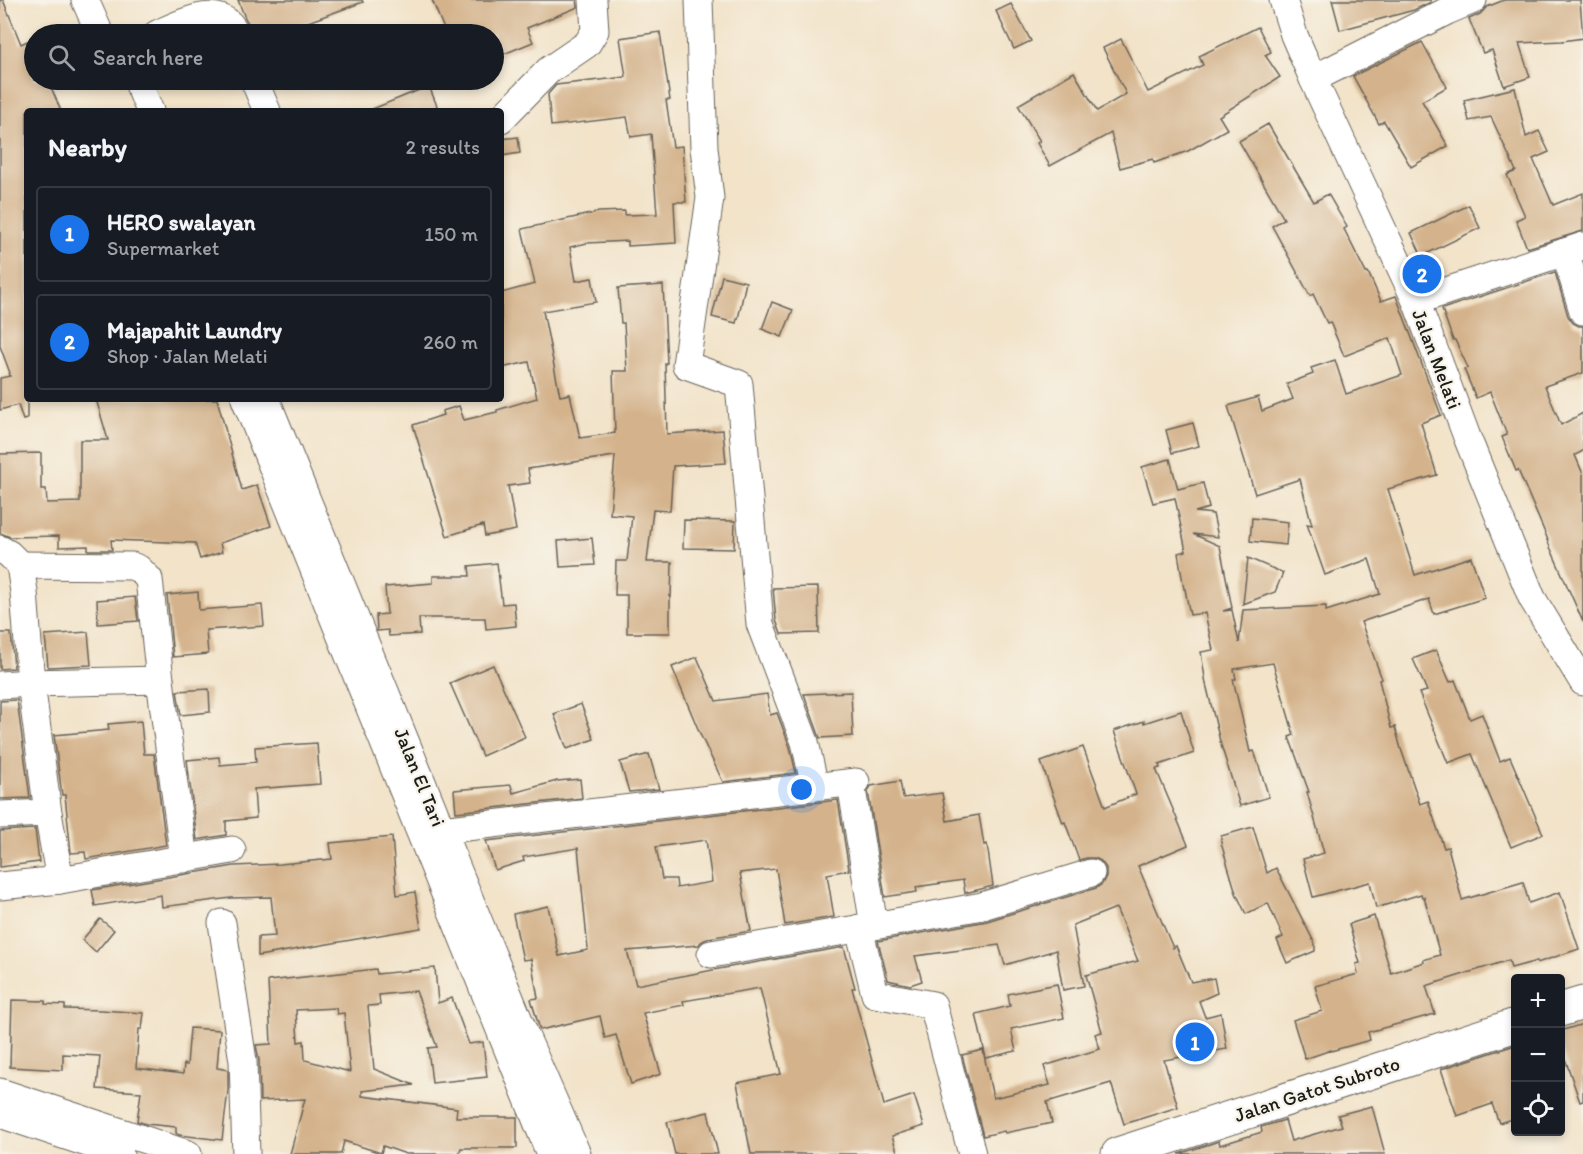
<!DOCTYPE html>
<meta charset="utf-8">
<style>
body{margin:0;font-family:Itim,sans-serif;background:#20242c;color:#f1f3f6}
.controls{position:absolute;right:18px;bottom:18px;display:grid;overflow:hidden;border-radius:6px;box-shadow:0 3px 9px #0003}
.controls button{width:54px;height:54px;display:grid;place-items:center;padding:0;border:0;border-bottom:2px solid #363941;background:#171b24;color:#f1f3f6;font:30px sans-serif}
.you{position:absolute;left:802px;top:790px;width:21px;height:21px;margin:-15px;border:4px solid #fff;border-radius:50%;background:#1a73e8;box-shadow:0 0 0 9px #1a73e833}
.badge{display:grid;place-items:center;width:39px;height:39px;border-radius:50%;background:#1a73e8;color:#fff;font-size:20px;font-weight:700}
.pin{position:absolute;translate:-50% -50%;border:3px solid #fff;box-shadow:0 2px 6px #0006}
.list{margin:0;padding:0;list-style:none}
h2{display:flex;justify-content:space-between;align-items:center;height:78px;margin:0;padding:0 24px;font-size:26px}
h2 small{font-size:20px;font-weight:400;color:#9ea1a6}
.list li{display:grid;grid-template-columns:39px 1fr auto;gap:18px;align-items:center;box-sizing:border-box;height:96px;margin:0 12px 12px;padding:0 12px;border:2px solid #363941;border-radius:6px}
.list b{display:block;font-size:22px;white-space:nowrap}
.list p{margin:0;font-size:20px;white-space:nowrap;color:#9ea1a6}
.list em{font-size:20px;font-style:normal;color:#9ea1a6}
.icon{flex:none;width:33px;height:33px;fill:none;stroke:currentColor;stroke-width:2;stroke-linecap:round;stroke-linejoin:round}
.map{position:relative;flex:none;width:1583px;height:1154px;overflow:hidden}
.search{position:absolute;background:#171b24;box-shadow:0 3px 9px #0003;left:24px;top:24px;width:480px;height:66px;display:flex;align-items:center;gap:15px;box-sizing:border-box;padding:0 21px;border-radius:33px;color:#9ea1a6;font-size:22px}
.panel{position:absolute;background:#171b24;box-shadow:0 3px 9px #0003;left:24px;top:108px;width:480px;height:294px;border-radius:6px}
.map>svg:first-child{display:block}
.building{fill:#d4b38c;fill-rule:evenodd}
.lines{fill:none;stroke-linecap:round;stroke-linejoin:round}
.minor-casing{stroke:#676259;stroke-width:29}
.highway-casing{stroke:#676259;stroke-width:35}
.minor{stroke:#fff;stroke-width:27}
.highway{stroke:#fff;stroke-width:33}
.labels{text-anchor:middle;stroke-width:4.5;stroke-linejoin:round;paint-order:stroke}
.street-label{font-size:20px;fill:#1c1c1c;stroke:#f7f3e8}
</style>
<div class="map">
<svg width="1583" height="1154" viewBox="0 0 1583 1154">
<rect width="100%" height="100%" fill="#f7f3e8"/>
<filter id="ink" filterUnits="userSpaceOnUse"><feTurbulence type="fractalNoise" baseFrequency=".0167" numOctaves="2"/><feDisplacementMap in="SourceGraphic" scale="12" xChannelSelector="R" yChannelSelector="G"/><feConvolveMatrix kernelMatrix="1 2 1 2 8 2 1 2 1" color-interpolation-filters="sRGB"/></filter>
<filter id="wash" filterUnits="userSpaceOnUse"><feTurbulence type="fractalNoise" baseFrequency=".008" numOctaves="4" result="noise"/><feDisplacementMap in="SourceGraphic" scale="24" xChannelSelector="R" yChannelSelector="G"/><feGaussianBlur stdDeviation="1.35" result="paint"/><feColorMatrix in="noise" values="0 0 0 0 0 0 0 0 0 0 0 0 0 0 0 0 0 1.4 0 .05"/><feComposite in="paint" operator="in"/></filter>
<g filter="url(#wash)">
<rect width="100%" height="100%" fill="#f2e3c9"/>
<g id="blocks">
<g class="building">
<path d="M0,0h3l18,44 13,-6v42h14l13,31h-34v308l-4,1 -5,-15 -18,5v-32l10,-2 -1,-2 1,-1 -10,-27z"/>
<path d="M238,0h124l1,2 -88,32h-23l-2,-8 -5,-8z"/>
<path d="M432,0h145l1,7 -51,21 6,14 -39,16v-24h-48z"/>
<path d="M1332,0h98l1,2 -17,8 -74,20z"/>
<path d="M1504,0h76l3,38 -21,3 -43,2 11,34 -26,9 -12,-36 -9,3 -14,-34 11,-5 7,-7z"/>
<path d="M1011,4l20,37 -17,8 -18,-38z"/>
<path d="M1258,27l13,25 -6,3 15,22 -61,39 8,13 -39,22 -34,12 -1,-4 -33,9 -9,-35 -61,33 -13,-23 3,-2 -22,-36 56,-33 23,39 29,-17 -23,-46 18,-9 27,53 55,-27 -4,-9z"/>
<path d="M660,32l10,68h-4l7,47 9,-1 4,56h-12l2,41 -48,3v-5l-41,2 -17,4 6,34 16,-3 4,24 -53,9 17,85 10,-2 10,44 35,-5 -2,-62h14l-3,-48h-3l-3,-35 45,-3 4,78h-2l2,71 56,-4 3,33 -53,3 -3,45 -17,-1 -6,52h25l-1,35 -1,-1v37h-43v-38h-12l1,-34h11l5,-45 -22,-2 5,-58 -87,13 2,14 -22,3 8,44 -31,6 -2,-11 -36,11 -34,-111 30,-10 -1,-4 17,-5 5,14 33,-8v-2l40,-12 -8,-36 -28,6v-75l34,-9 -13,-55 77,-17 26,-1v4l32,-1 -6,-80 -20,3 -4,-20 -76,9 -3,-32 8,-9 70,-8 -6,-39z"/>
<path d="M1422,42l25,45 -25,14 26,45 -37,21 -27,-46 -5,3 -26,-48z"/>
<path d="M429,86l10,25h-69v-1z"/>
<path d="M1515,88l11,49 13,-6 10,21 -16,7 20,46 30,-12v38l-56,17 -11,-28 9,-4 -18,-41 9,-4 -25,-54 -22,4 -5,-21z"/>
<path d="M1268,124l46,78 14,-8 19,33 -3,2 22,44 2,-1 13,29 15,-5 45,119 -20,8 16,52 -49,14 27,86 56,-18 14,41 -51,16 -5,-15 -68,23 21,57 -3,1 12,48 4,-1 6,22 19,55 8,-3 16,47 4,-1 14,53 61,-18 6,21 31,-11 19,57 -42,14v-2l-26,7 -2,-8 -83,26 9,28 -67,18 2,8 -39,11v-1l-26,9 -12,-39 29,-9 -7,-25 43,-12 -2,-10 4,-1 -11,-39 25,-8 17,57 33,-11 -1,-2 17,-5 -16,-58h-2l-1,-3 -45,14 -6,-26 -57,15 -10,-38 21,-6 -17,-61h2l-20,-55 5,-2 -21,-72 -39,6 2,10h-3l17,73 4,-1 15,46 -29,9 -19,-61 -15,-61 -5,-32 12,-2 -8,-37 -15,2 -5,-26h-1l-6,-36 8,-2 -11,-53 -22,5 -11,-36 28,-8 8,30 25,-6 6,25 -14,4 18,2 5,23 -25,-3 27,12 12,62 -9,3 9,-1 7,33 4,-33 83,-4v5l54,-17 -11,-35 -44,16 -18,-51 5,1 -12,-46 -45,15 -27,-88 30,-9 4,14 31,-12 -6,-15 26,-10 -2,-6 24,-8 11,34 56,-19 -12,-37 -46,18 -14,-34 -3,1 -14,-29 -3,2 -38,-70 12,-7 -45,-78z"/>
<path d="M518,137l2,16 -19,3v-17z"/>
<path d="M1469,205l11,23 -58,28 -11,-23z"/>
<path d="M1555,272l13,44 5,7 6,3h4v47l-38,13 16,39 22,-12v38l-8,4 8,19v148l-36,-82h1l-30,-70 -2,1 -14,-34 5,-2 -17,-43 -14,6 -12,-29 4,-1 -13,-28h-2l-11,-31z"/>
<path d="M722,276l24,6 -8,37h-1l-1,4 -24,-6z"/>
<path d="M772,302l21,8 -11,27 -20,-8z"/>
<path d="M96,399h121l25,91 15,-5 14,41 -51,17 2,9 -22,7 -5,-16 -84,-3 1,10h-24v-4l-29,1v-11l-49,1 -10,-4v-79l41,-1v36h5l1,14 33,-1v-62h28z"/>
<path d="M1193,423l6,23 -27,7 -6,-23z"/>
<path d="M1252,518l36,4 -2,23 -36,-4z"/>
<path d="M684,520l51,1 -1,28 -51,-1z"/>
<path d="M592,538l3,27 -35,2 -2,-26z"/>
<path d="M1248,558l35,15 -8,19 -32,12z"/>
<path d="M497,563l5,41 12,-1 2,23 -30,3 -1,-11h-66l1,16 -31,2 -1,-6 -11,1 -1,-16 11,-1 -2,-27 48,-4v-7h37l-1,-10z"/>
<path d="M818,587l1,46 -38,1 -5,-14 -3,-32z"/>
<path d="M198,592l1,18 63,-5 2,21 -58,4 2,24 -35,3 -6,-62z"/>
<path d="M135,597l3,24 -40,3 -1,-24z"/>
<path d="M88,632l3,33 -43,2 -3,-32z"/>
<path d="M0,633h11l3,35 -14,1z"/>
<path d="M1436,650l14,32 5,-2 15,39 12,-5 18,47 10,-4 33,77 -32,13 -39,-93 -24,9 -29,-70 8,-2 -14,-32z"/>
<path d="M697,657l19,44 51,-7 3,21 7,-2 13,34 6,26 -73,9 -22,-46 -29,-69z"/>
<path d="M493,665l32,72 -43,19 -32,-73z"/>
<path d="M209,689l1,23 -29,3 -4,-24z"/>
<path d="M851,692l2,44 -33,2 -16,-44z"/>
<path d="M17,700l13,98 -30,1v-98z"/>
<path d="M581,704l13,35 -27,10 -13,-35z"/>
<path d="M1181,711l13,42 -35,12 1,3 -4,1 32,76 -50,21 35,82 3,-2 15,36 23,-4 3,15 -18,8 6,16 16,-4 6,36 -63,11 14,47 -54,17 -13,-41 -64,19 5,21 -47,10 -1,-2 -21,5 -21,-81 21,-5 10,48 57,-13 -6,-19 56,-17 -5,-15 7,-2 -16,-57 52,-14 -22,-53 -43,17 11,61 -21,4 -7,-40 -51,15 -6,-20 -84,11 7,25 -12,4 -22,-5 -10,-39 109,-20 109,-33 6,-4 4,-8v-8l-5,-7 -6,-3h-8l-8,2 -14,-38 -2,1 -22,-61 42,-15 22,60 31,-13 -22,-63 30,-10v2z"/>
<path d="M141,721l3,33h10l12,91 -80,14 -1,-7 -14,1 -6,-58h-3l-8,-60 55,-5 -1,-6z"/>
<path d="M317,743l3,41 -66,5 2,29 -30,3v14l-29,5 -10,-80 32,-3 1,8 36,-3 -1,-15z"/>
<path d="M649,754l10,35 -30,3 -9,-30z"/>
<path d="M580,779l2,19 -126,14 -2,-22 57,-5 2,8 44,-12z"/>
<path d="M900,781l3,17 39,-5 5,28 32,-6 5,30 3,-1 6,42 -28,7 -2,-13 -47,7 1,5 -32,5 -17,-106 3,-5z"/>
<path d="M838,800l11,70 -22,4 7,43 -49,8 -9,-56 -36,4 11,58 -43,7 -7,4 -2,3 -72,6 9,34 77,-15 131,-23 11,41h-3l32,117 30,-10 10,31 -32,10 6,18h-147l-14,-71 44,-9 -21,-86 -77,13 1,4 -41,8 18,61 -30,10 -15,-49 -11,3 -5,-22 -60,14 -9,-31 7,-1 -7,-39 -8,1 -10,-46 35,-8 11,50 29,-6 -10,-102 -55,9 1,4 -29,9 -9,-29zM706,840l6,42 -35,6 -1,-9h-14l-6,-32z"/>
<path d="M1253,827l14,46 9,-5 39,76v7l-28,12 -10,-23 6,-3 -15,-34 -22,11 -10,-21 -15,-50v-7z"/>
<path d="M35,829l4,33 -39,5v-36z"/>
<path d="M392,837l5,58 18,-3 6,36 -163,28v-19l17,-1 -4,-39 -40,1 -69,9 -1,-12 -66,11 -3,-16 142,-24 46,-2 52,-5 -2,-16z"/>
<path d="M100,919l14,11 -18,22 -14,-12z"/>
<path d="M435,968l3,35 14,-5 17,46 14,-2 4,35 -55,6 -4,-35 9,-1 -21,-56 -37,4 1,10 -12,1 6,63 40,16 -52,6v5l95,12 -1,9h61v31h-56l-2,6h-53l-23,-8 -2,7 -37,-12 -3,13h-51l15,-55 -45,2 -1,-41 -3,-15 15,-1 -3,-63 108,-12 1,5zM336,1008l1,6 7,-1 6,59 -45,-12 -1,-19 -6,1 -2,-32z"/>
<path d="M1057,984l7,34 -53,11 5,22 -30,7 -10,-44 34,-8 -2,-12z"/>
<path d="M12,1000l33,1v3l20,1v4l36,1 43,3 -2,16h-3l-3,39 47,6 1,-10 3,1 3,-37 30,2 -3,38 11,2v20l-6,50 -43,-5 -3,-2v-6l-30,-3 -9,-3 4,-29 -44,-3 3,-33 -37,-2v16l-53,-3z"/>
<path d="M1583,1024v77l-3,1 -20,-58v-13z"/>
<path d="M1515,1045v73l-16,5 -7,-19 -35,12 -16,-47z"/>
<path d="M1372,1106l13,48h-206l40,-13 1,4 42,-13 -1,-5 24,-7 6,21 51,-15 -4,-11z"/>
<path d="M708,1112l10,42h-43l-8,-32z"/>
</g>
</g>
</g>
<g filter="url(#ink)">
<use href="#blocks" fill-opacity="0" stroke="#676259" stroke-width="1.5"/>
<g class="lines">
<g class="minor-casing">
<g id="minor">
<path d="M85,0l15,34"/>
<path d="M699,0l5,148 6,50 -24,167 53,19 21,240 45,118 10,45"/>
<path d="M1283,0l11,35 19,44 103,222 51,136 65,161 51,84"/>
<path d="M157,34c24,-11 65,-34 79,0"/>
<path d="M1313,79l134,-68 26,-11"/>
<path d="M137,80l13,31"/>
<path d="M254,80l13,31"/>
<path d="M501,119l48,-49 38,-26 8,-13 -2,-31"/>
<path d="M1565,252l18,59"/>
<path d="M1416,301l167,-55"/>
<path d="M245,399l305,755"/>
<path d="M266,399l259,636 52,119"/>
<path d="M0,549l9,5 11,11 4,27 7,91 17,130 12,67"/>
<path d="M20,565l112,1 7,3 10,10 11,101 24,179"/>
<path d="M0,685l31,-2 129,-3"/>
<path d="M851,783l23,143"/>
<path d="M0,815l48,-2"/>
<path d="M441,830l415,-48"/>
<path d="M0,886l60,-6 172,-30"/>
<path d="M222,923l21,138 3,93"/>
<path d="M859,928l16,66 58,11 39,149"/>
<path d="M711,954l163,-28 108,-20 109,-33"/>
<path d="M0,1092l188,62"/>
<path d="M0,1114l120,40"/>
</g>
</g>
<g class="highway-casing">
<g id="highway">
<path d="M1560,1010l23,-7"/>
<path d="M1118,1154l398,-129"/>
</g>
</g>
<use href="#minor" class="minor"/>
<use href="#highway" class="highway"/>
</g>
</g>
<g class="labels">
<g class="street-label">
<text transform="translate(1437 359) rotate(69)" y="7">Jalan Melati</text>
<text transform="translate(420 777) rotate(68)" y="7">Jalan El Tari</text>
<text transform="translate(1317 1089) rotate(-18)" y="7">Jalan Gatot Subroto</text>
</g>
</g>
</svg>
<div class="controls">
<button>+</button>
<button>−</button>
<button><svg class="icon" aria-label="locate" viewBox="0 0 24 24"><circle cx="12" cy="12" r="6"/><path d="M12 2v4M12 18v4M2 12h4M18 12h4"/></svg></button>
</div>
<div class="you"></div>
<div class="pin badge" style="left:1195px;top:1042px">1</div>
<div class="pin badge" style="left:1422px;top:274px">2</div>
<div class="search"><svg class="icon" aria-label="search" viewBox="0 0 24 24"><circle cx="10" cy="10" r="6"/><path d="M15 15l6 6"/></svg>Search here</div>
<section class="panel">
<h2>Nearby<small>2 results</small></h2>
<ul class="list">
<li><span class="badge">1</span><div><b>HERO swalayan</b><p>Supermarket</p></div><em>150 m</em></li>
<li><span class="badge">2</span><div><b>Majapahit Laundry</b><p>Shop · Jalan Melati</p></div><em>260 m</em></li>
</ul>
</section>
</div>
